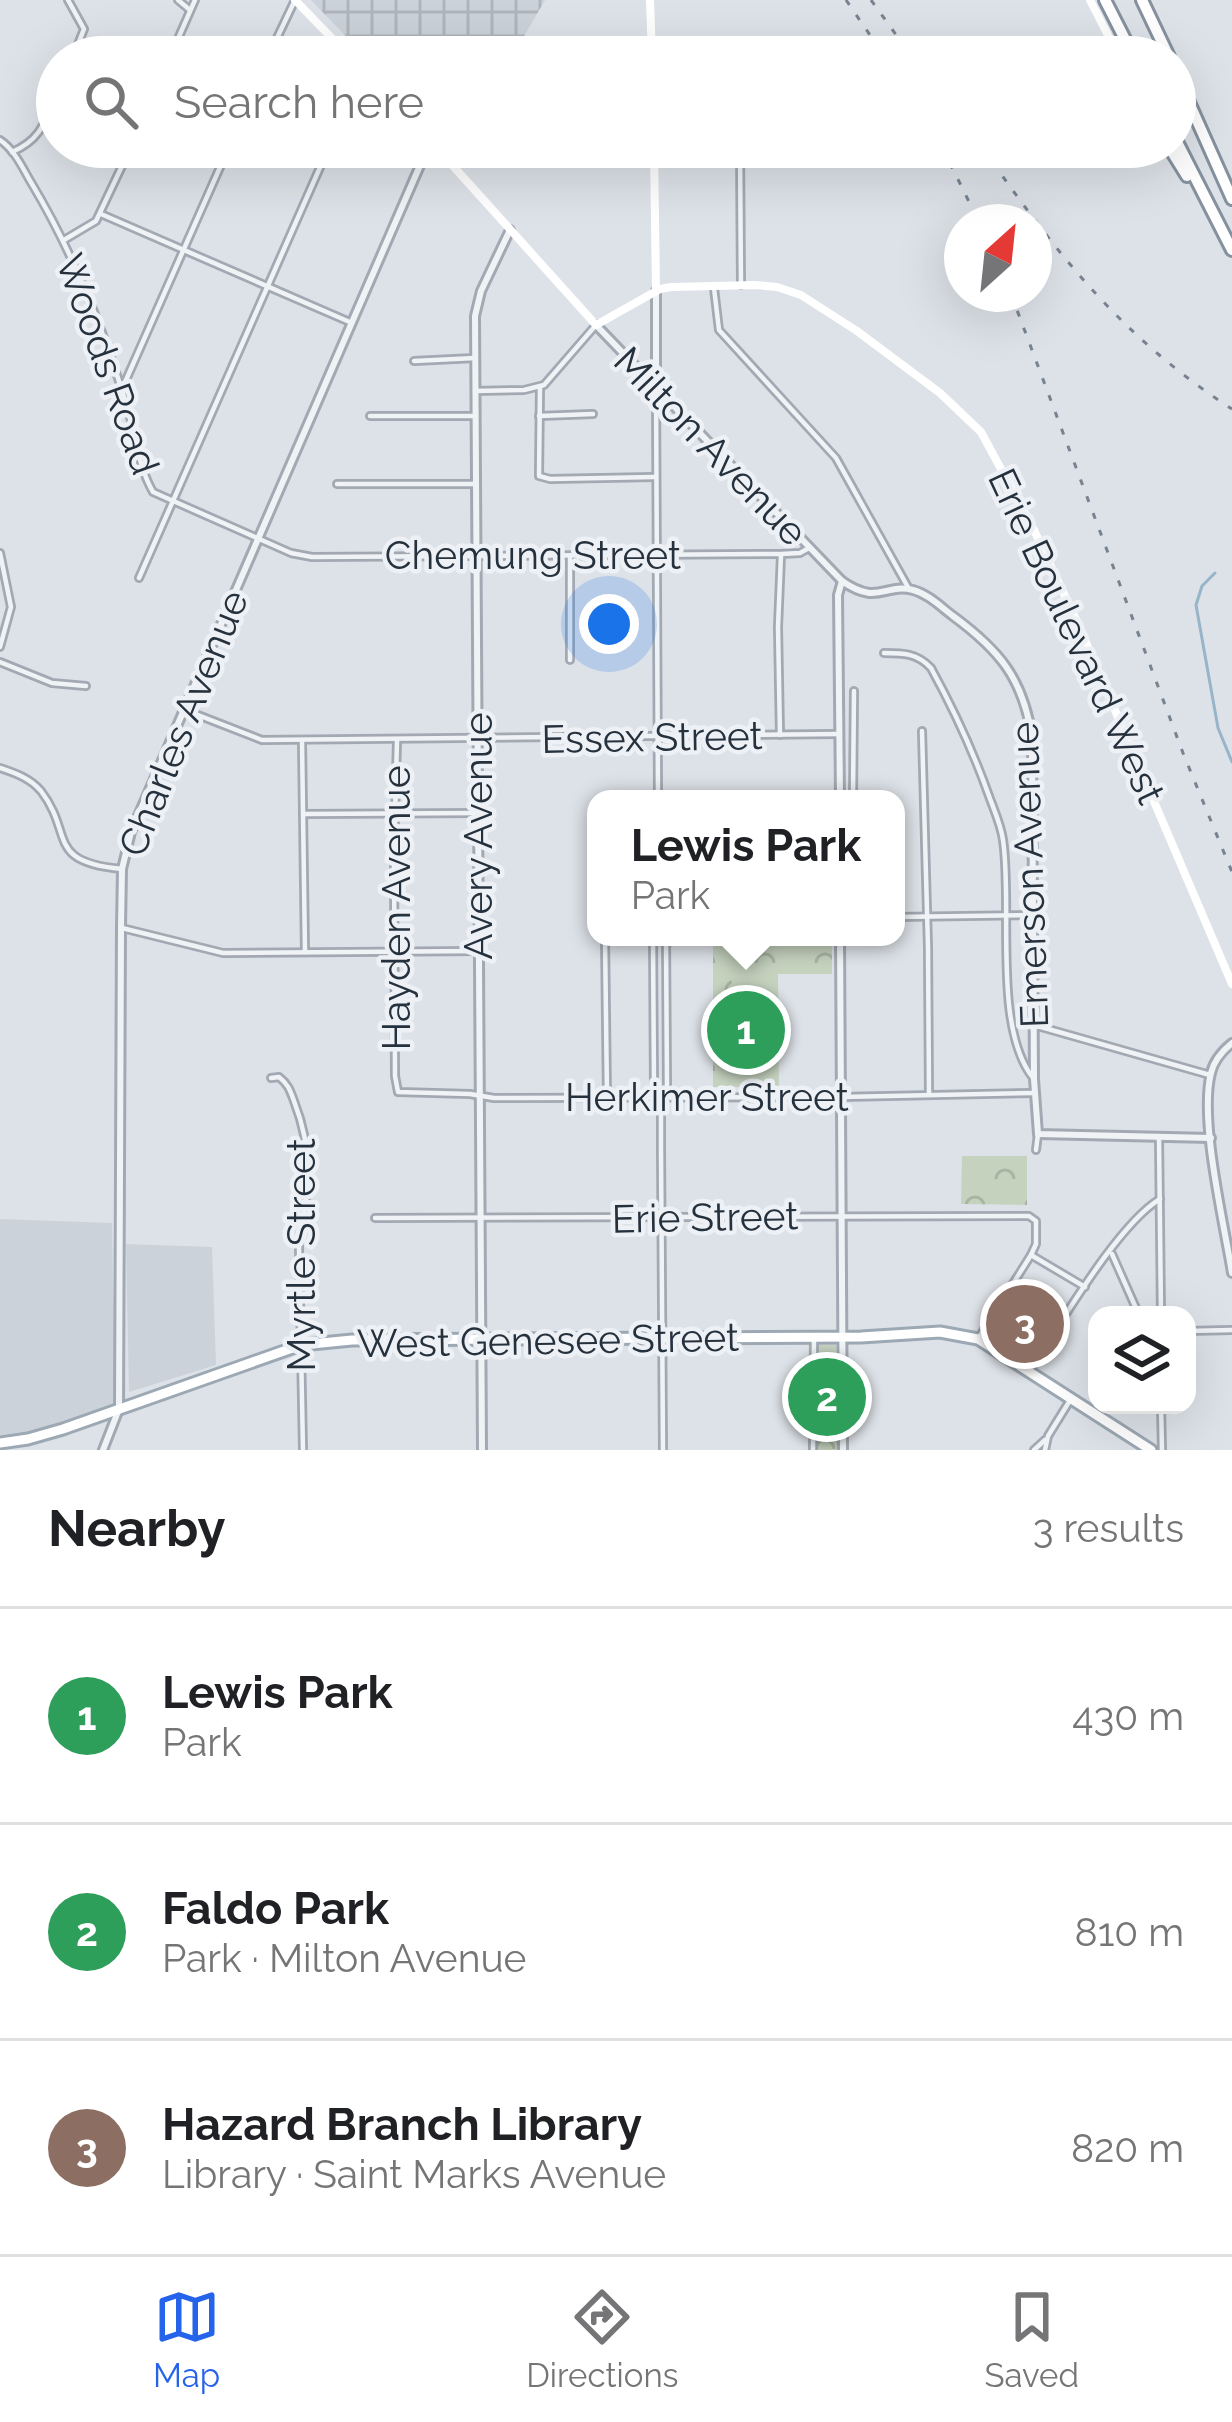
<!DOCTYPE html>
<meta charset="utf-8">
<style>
body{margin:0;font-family:Raleway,sans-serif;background:#f2f2f2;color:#202124}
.controls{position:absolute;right:36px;bottom:36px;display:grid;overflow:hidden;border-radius:24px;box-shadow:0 12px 48px #0002}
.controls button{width:108px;height:108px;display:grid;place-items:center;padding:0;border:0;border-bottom:3px solid #e0e0e0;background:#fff;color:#202124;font:60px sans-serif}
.compass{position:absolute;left:944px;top:204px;width:108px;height:108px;border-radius:50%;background:#fff;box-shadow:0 12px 48px #0002;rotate:27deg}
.you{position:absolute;left:609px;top:624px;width:42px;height:42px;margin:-30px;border:9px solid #fff;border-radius:50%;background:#1a73e8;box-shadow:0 0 0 18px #1a73e833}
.badge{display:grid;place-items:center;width:78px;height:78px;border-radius:50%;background:#2563eb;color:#fff;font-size:39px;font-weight:700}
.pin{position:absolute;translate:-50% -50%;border:6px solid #fff;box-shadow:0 3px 12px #0006}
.popup{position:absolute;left:587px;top:790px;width:318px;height:156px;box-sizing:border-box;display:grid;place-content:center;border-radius:24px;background:#fff;filter:drop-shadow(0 3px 9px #0005);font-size:39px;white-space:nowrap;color:#757577}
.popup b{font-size:45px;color:#202124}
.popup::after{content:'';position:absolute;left:50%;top:100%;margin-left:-24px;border:24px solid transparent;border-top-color:#fff}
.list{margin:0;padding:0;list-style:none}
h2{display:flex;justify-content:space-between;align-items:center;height:156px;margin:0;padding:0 48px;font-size:51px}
h2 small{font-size:39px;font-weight:400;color:#757577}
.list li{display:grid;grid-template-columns:78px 1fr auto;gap:36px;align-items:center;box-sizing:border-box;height:216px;padding:0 48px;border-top:3px solid #e0e0e0}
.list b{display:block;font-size:45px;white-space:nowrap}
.list p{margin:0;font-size:39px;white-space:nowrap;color:#757577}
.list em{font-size:39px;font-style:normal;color:#757577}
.icon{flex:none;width:66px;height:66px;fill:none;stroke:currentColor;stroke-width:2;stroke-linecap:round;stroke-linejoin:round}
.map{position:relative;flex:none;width:1232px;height:1450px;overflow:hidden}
.search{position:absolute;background:#fff;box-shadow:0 12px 48px #0002;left:36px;right:36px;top:36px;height:132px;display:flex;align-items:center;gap:30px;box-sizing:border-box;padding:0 42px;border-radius:66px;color:#757577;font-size:45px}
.sheet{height:804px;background:#fff}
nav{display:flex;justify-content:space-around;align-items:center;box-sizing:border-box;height:168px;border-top:3px solid #e0e0e0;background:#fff;font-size:33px;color:#757577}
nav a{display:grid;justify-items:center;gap:6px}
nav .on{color:#2563eb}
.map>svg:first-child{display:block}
.built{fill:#cbd2da}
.industrial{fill:url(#industrial-grid)}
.park{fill:url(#park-crowns)}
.garden{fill:#c5d2be}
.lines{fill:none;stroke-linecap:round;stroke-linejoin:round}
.stream{stroke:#97b4c9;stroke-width:3}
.minor-casing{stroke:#a2a9b2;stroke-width:10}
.tertiary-casing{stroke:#a2a9b2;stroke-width:12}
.primary-casing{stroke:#9ca8b3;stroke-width:15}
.motorway-casing{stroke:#85919e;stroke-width:16}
.minor{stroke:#f0f3f6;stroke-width:4.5}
.tertiary{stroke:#f0f3f6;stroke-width:6}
.secondary{stroke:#fff;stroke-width:8}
.primary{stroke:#fff;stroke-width:9}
.motorway{stroke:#fff;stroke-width:10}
.rail{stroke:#778391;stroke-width:3;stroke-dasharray:6 12;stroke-linecap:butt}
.labels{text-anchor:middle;stroke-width:9;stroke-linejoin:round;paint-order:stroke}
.street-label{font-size:39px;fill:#26313e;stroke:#edf1f5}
</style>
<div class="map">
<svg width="1232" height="1450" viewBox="0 0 1232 1450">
<defs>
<pattern id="industrial-grid" width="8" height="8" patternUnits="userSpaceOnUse" patternTransform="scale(3)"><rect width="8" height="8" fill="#cbd2da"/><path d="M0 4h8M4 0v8" fill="none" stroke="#aeb5bc"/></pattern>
<pattern id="park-crowns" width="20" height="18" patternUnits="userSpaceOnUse" patternTransform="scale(3)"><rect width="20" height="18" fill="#c5d2be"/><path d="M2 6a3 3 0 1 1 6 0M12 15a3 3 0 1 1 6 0" fill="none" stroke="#a9b5a4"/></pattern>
</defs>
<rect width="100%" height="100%" fill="#dde2e8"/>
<g class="built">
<path d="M0,1219l112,4 3,183 -76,25 -39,7z"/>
<path d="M126,1244l86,3 4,118 -87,27z"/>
</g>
<path class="industrial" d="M311,0h234l-33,57h-146z"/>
<g class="park">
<path d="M713,937h119v37h-54l1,113h-66z"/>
<path d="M962,1156h65v49l-66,-1z"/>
<path d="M817,1345h19l1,105h-20z"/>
</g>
<g class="garden">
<path d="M731,968h37l6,6 -3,33c-29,2 -41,-9 -40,-39z"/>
<path d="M732,1015c37,5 46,25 44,60l-52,4 -9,-9 -1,-54z"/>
</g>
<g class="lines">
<path class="stream" d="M1215,573l-13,13 -6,19 22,123 14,34"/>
<g class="minor-casing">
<g id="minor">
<path d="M68,0l16,29 -11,28"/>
<path d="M178,0l12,10"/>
<path d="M170,57l25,-57"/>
<path d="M268,57l27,-57"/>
<path d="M0,140c15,10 23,29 32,44 43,72 73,149 97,229 7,26 10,55 24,79l138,61 21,4 469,-3 19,-1 9,-5"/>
<path d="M740,147l1,138"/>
<path d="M12,152c30,-13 33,-31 45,-59"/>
<path d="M101,214l251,109"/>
<path d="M64,240l32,-19 35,-74"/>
<path d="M714,288l5,42 117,128 73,131"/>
<path d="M414,361l61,-3"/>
<path d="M540,387l-1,89 11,3 104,-2"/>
<path d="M656,387l2,412"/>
<path d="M122,389l107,-242"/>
<path d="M475,391l49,-1 20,-5 52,-60"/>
<path d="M370,416h106"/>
<path d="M539,416l54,-2"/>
<path d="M337,484h139"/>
<path d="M0,553l11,54 -11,40"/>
<path d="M570,556v104"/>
<path d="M139,578l190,-431"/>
<path d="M884,653c19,0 33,0 47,15 23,42 42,83 58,128 5,14 12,29 14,44 10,65 -11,189 31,239"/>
<path d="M0,662l52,21 34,3"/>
<path d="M185,710l77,30 577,-6"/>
<path d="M922,731l6,216 1,148"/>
<path d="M780,735l-2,-108 3,-72"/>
<path d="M397,740l-3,116 1,220 3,16 72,2 24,4 347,-1 193,-4"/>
<path d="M302,742l3,210"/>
<path d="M0,768c15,5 30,10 41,23 33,43 4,71 81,78"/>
<path d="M853,799l1,-108"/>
<path d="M304,814l174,-1"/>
<path d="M896,917l138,-2"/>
<path d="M122,928l101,25 256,-2"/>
<path d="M605,937l2,160"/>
<path d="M653,937l1,150 3,21 4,6"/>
<path d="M1034,1025l176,50"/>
<path d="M271,1078l8,-1c9,7 11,13 15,24 12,31 17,65 12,97 -2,17 -6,32 -7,49l4,203"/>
<path d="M1159,1137l2,178"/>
<path d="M1036,1150l2,-16"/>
<path d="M375,1218l654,-2 7,5v23l-5,11 -53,84"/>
<path d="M1112,1254l27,61"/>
<path d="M1031,1255l54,32"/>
<path d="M1187,1331l45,-1"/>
<path d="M1030,1370c30,-45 87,-145 130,-171"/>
<path d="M1161,1405l1,45"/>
<path d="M663,1450l-2,-300v-36l6,-27 -1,-150"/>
<path d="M813,1450l1,-113"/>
<path d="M1034,1450l11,-10"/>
<path d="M1045,1450l3,-14 21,-34"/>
</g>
</g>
<g class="tertiary-casing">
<g id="tertiary">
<path d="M656,291v96"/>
<path d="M596,325l246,256c36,25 42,2 71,9 15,4 28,17 40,26 46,34 70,62 79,121l2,342 4,55 173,4"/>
<path d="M840,799l-2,-204 4,-14"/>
<path d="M840,937l3,513"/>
<path d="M1232,1043c-10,8 -18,17 -21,30 -12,47 13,150 21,200"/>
<path d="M103,1450l16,-41 2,-482 1,-58 9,-37 297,-685"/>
<path d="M482,1450l-7,-1134 6,-25 29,-61"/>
</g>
</g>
<g class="primary-casing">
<path id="primary" d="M0,1443l28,-4 35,-10 238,-84 51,-5 509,-3 79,-5 38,7 173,111"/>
</g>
<g class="motorway-casing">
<g id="motorway">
<path d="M1105,0l29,57"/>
<path d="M1142,0l27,57"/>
<path d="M1175,71l57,128"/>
<path d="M1175,138l57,112"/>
<path d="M1169,147l18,29"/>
</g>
</g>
<use href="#minor" class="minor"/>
<use href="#tertiary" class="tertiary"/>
<g class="secondary">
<path d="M295,0l55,57"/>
<path d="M650,0l2,57"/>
<path d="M1090,0l29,57"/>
<path d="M436,147l160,178 64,-36 11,-2 84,-2 22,2 24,8 56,36 83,62 41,39 53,98 45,96 153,358"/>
<path d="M654,147l2,144"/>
</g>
<use href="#primary" class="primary"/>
<use href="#motorway" class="motorway"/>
<g class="rail">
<path d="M846,0l39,57"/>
<path d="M871,0l41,57"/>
<path d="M942,147l37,75"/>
<path d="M982,147c74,106 140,191 250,262"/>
<path d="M1011,294l172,459 49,119"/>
</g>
</g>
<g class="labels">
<g class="street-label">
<text transform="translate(108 364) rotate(70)" y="14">Woods Road</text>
<text transform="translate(711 446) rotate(46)" y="14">Milton Avenue</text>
<text x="533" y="569">Chemung Street</text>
<text transform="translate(1077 636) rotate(65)" y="14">Erie Boulevard West</text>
<text transform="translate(183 723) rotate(-68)" y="14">Charles Avenue</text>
<text transform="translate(652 737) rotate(-1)" y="14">Essex Street</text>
<text transform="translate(478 836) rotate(-90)" y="14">Avery Avenue</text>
<text transform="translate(1029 875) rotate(-92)" y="14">Emerson Avenue</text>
<text transform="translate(396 908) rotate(-90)" y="14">Hayden Avenue</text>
<text x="707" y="1111">Herkimer Street</text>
<text transform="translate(705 1217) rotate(-1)" y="14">Erie Street</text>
<text transform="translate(301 1255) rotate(-90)" y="14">Myrtle Street</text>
<text transform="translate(548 1340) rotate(-1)" y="14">West Genesee Street</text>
</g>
</g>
</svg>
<div class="controls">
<button><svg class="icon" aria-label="layers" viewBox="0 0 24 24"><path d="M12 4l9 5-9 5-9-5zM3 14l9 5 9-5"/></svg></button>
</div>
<svg class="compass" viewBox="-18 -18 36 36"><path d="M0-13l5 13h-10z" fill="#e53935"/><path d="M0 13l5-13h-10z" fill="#757577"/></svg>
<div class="you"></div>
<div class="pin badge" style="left:746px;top:1030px;background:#2e9e5b">1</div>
<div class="popup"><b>Lewis Park</b>Park</div>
<div class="pin badge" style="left:827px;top:1397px;background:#2e9e5b">2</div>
<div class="pin badge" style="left:1025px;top:1324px;background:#8d6e63">3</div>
<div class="search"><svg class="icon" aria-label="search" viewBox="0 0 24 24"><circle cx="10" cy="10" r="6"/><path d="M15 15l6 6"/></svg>Search here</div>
</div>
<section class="sheet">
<h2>Nearby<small>3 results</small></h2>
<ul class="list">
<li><span class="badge" style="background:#2e9e5b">1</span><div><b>Lewis Park</b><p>Park</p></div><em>430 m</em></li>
<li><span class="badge" style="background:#2e9e5b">2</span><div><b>Faldo Park</b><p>Park · Milton Avenue</p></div><em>810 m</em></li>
<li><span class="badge" style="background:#8d6e63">3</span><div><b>Hazard Branch Library</b><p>Library · Saint Marks Avenue</p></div><em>820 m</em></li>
</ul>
</section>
<nav>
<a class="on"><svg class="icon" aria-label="map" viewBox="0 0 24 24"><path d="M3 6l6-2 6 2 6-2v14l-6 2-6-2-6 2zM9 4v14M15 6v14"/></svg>Map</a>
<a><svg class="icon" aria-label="directions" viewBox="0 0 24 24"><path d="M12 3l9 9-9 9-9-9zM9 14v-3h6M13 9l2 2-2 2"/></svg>Directions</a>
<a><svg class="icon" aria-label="saved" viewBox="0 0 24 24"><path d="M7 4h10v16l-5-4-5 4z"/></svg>Saved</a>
</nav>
